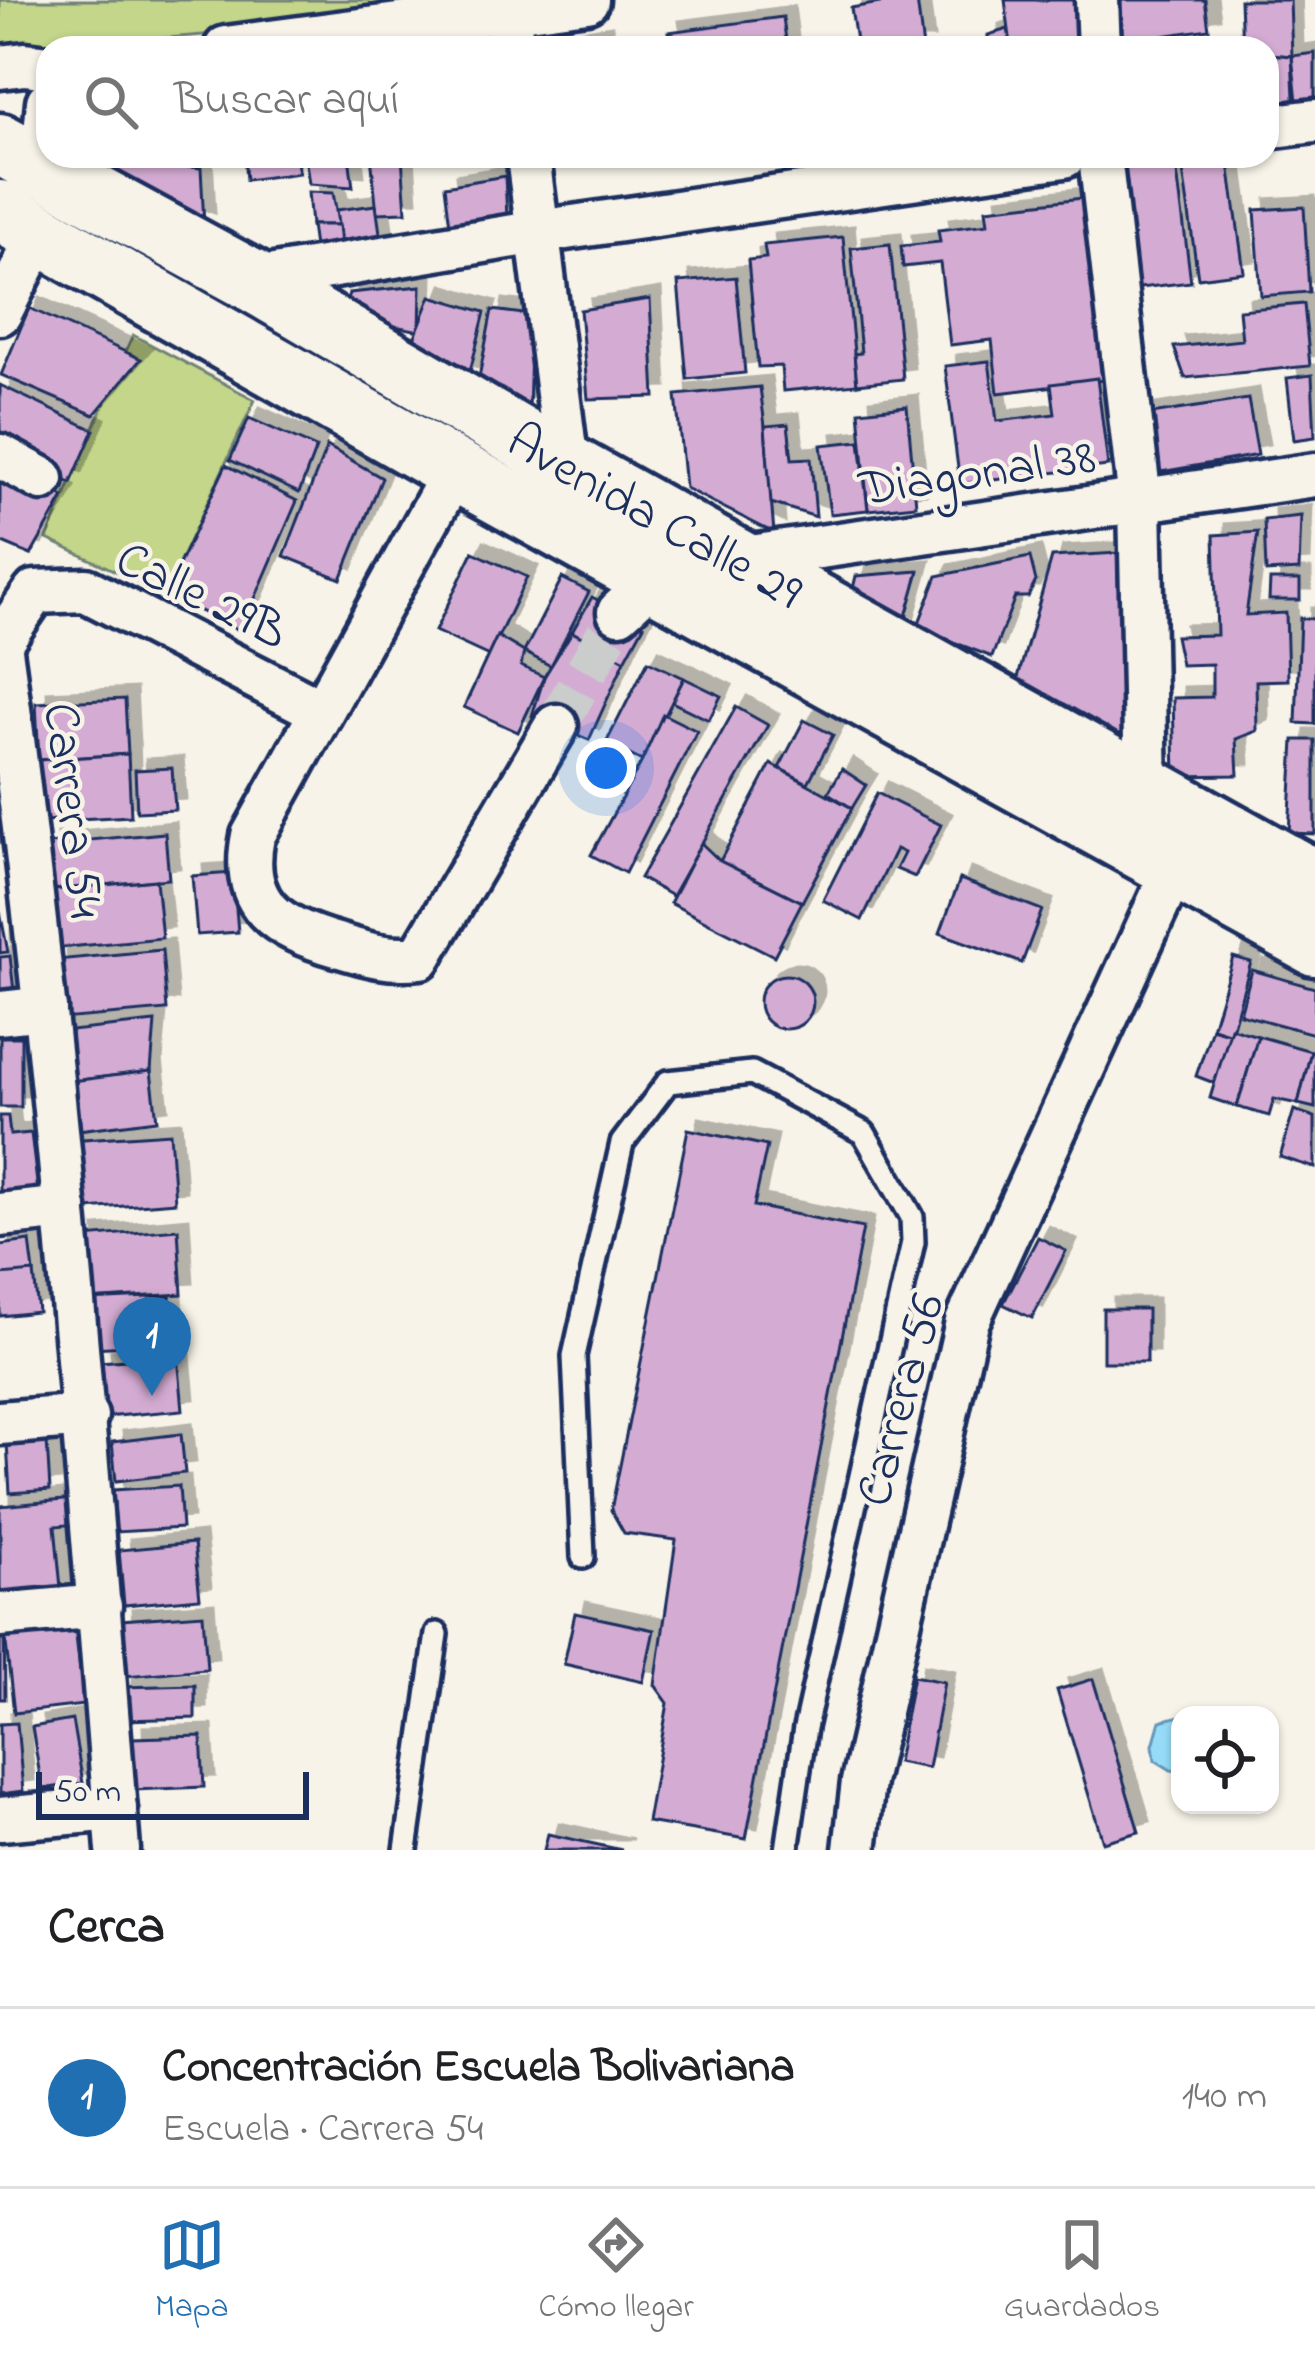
<!DOCTYPE html>
<html lang="es">
<meta charset="utf-8">
<style>
body{margin:0;font-family:"Indie Flower",sans-serif;background:#f6f6f6;color:#202124}
.controls{position:absolute;right:36px;bottom:36px;display:grid;overflow:hidden;border-radius:24px;box-shadow:0 3px 9px #0004}
.controls button{width:108px;height:108px;display:grid;place-items:center;padding:0;border:0;border-bottom:3px solid #e0e0e0;background:#fff;color:#202124;font:60px sans-serif}
.scale{position:absolute;left:36px;bottom:30px;width:273px;box-sizing:border-box;padding-left:12px;border:6px solid #1b2f5e;border-top:0;font-size:33px;line-height:42px;white-space:nowrap;color:#1b2f5e;-webkit-text-stroke:9px #f7f3e8;paint-order:stroke}
.you{position:absolute;left:606px;top:768px;width:42px;height:42px;margin:-30px;border:9px solid #fff;border-radius:50%;background:#1a73e8;box-shadow:0 0 0 18px #1a73e833}
.badge{display:grid;place-items:center;width:78px;height:78px;border-radius:50%;background:#1f6fb2;color:#fff;font-size:39px;font-weight:700}
.pin{position:absolute;translate:-50% -99px;filter:drop-shadow(0 3px 6px #0008)}
.pin::after{content:'';position:absolute;top:63px;width:42px;height:36px;background:inherit;clip-path:polygon(0 0,100% 0,50% 100%)}
.list{margin:0;padding:0;list-style:none}
h2{display:flex;justify-content:space-between;align-items:center;height:156px;margin:0;padding:0 48px;font-size:51px}
h2 small{font-size:39px;font-weight:400;color:#757577}
.list li{display:grid;grid-template-columns:78px 1fr auto;gap:36px;align-items:center;box-sizing:border-box;height:180px;padding:0 48px;border-top:3px solid #e0e0e0}
.list b{display:block;font-size:45px;white-space:nowrap}
.list p{margin:0;font-size:39px;white-space:nowrap;color:#757577}
.list em{font-size:39px;font-style:normal;color:#757577}
.icon{flex:none;width:66px;height:66px;fill:none;stroke:currentColor;stroke-width:2;stroke-linecap:round;stroke-linejoin:round}
.map{position:relative;flex:none;width:1315px;height:1850px;overflow:hidden}
.search{position:absolute;background:#fff;box-shadow:0 3px 9px #0004;left:36px;right:36px;top:36px;height:132px;display:flex;align-items:center;gap:30px;box-sizing:border-box;padding:0 42px;border-radius:36px;color:#757577;font-size:45px}
.sheet{height:336px;background:#fff}
nav{display:flex;justify-content:space-around;align-items:center;box-sizing:border-box;height:168px;border-top:3px solid #e0e0e0;background:#fff;font-size:33px;color:#757577}
nav a{display:grid;justify-items:center;gap:6px}
nav .on{color:#1f6fb2}
.map>svg:first-child{display:block}
.green{fill:#c4d68a;stroke:#708274;stroke-width:3}
.water{fill:#96dcf8;stroke:#6597ba;stroke-width:3}
.building{fill:#d4acd3;stroke:#1b2f5e;stroke-width:3;filter:url(#shadow)}
.lines{fill:none;stroke-linecap:round;stroke-linejoin:round}
.street-tunnel{stroke:#cbcccc;stroke-width:42;stroke-dasharray:42 21;stroke-linecap:butt}
.lane-casing{stroke:#1b2f5e;stroke-width:30}
.street-casing{stroke:#1b2f5e;stroke-width:51}
.secondary-casing{stroke:#1b2f5e;stroke-width:69}
.lane{stroke:#f7f3e8;stroke-width:21}
.street{stroke:#f7f3e8;stroke-width:42}
.secondary{stroke:#f7f3e8;stroke-width:60}
.labels{text-anchor:middle;stroke-width:9;stroke-linejoin:round;paint-order:stroke}
.street-label{font-size:51px;fill:#1b2f5e;stroke:#f7f3e8}
</style>
<div class="map">
<svg width="1315" height="1850" viewBox="0 0 1315 1850">
<defs>
<filter id="shadow"><feDropShadow dx="11" dy="-11" stdDeviation="0" flood-color="#0004"/></filter>
</defs>
<rect width="100%" height="100%" fill="#f7f3e8"/>
<filter id="ink" filterUnits="userSpaceOnUse"><feTurbulence type="fractalNoise" baseFrequency=".00833" numOctaves="2"/><feDisplacementMap in="SourceGraphic" scale="24" xChannelSelector="R" yChannelSelector="G"/><feConvolveMatrix kernelMatrix="1 2 1 2 8 2 1 2 1" color-interpolation-filters="sRGB"/></filter>
<g filter="url(#ink)">
<g class="green">
<path d="M0,0h487l2,11 -441,37 -48,8z"/>
<path d="M133,335l122,65 -90,194 -118,-55z"/>
</g>
<path class="water" d="M1180,1716v55l-9,-1 -16,-10 -2,-15 7,-24z"/>
<g class="building">
<path d="M897,0h20l6,48h-66l-6,-40z"/>
<path d="M1005,0h73l5,39 -72,6z"/>
<path d="M1114,0h91l4,29 -88,13z"/>
<path d="M1240,0h50l2,56 -25,-2v-6h-25z"/>
<path d="M783,17l4,31h-116l-3,-16z"/>
<path d="M1008,29l3,16 72,-6 1,9h-96v-13z"/>
<path d="M601,37l2,11h-74z"/>
<path d="M1315,53v56l-17,1 -6,-54z"/>
<path d="M1267,54l25,2 3,62h-28z"/>
<path d="M94,156h103l1,9 -104,-5z"/>
<path d="M244,156h52l3,17 -53,7z"/>
<path d="M305,156h44l4,31 -44,-3z"/>
<path d="M371,156h31l4,56 -29,1z"/>
<path d="M813,156h61l2,15 -59,8z"/>
<path d="M1175,156l16,126 -60,7 -16,-127z"/>
<path d="M1181,156h47l16,116 -46,6z"/>
<path d="M107,160l94,8 3,56 -97,-35z"/>
<path d="M505,176l2,43 -56,15 -6,-48z"/>
<path d="M308,192l25,1 6,32h-28z"/>
<path d="M1083,198l21,182 -106,13 -6,-53 -42,5 -10,-82 -37,4 -2,-21 39,-4 -2,-12 50,-6 -2,-15z"/>
<path d="M376,205l6,42 -40,7 -6,-44z"/>
<path d="M1304,207l5,85 -48,4 -6,-86z"/>
<path d="M311,225h28l3,29 -27,1z"/>
<path d="M843,237l14,147 -74,7 -2,-25 -23,1 -10,-107 18,-2 -2,-13z"/>
<path d="M890,244l13,135 -46,5 -3,-30 7,-1 -10,-105z"/>
<path d="M736,277l9,96 -58,6 -9,-97z"/>
<path d="M421,286l-1,45 -77,-15 6,-23z"/>
<path d="M431,296l54,16 -17,67 -58,-30z"/>
<path d="M650,299l5,98 -67,2 -8,-89z"/>
<path d="M1304,304l6,62 -125,12 -11,-31 68,-7 -3,-30z"/>
<path d="M29,308l112,51 -47,56 -93,-40z"/>
<path d="M492,310l40,5 -3,97 -52,-24z"/>
<path d="M989,361l8,60 58,-7 -4,-30 46,-6 11,88 -148,18 -15,-118z"/>
<path d="M1312,375l3,62 -21,3 -7,-62z"/>
<path d="M0,385l94,45 -23,53 -71,-32z"/>
<path d="M760,387l5,39 9,107 -89,-45 -9,-93z"/>
<path d="M1248,399l10,56 -103,18 -10,-58z"/>
<path d="M907,406l9,99 -48,5 -9,-99z"/>
<path d="M249,418l67,30 -17,45 -69,-33z"/>
<path d="M788,424l4,35 19,-1 5,59 -45,-14 -6,-77z"/>
<path d="M860,441l8,69 -38,4 -9,-69z"/>
<path d="M327,446l55,32 -41,101 -57,-23z"/>
<path d="M226,465l71,36 -56,130 -76,-37z"/>
<path d="M0,469l64,28 -33,58 -31,-13z"/>
<path d="M1301,516l-2,54 -33,2 -2,-52z"/>
<path d="M1258,532l-12,83 40,-2 2,67 -32,1 1,50 -21,8 2,36 -63,1 -2,-78 39,-1v-33l-31,1 -6,-29 42,-1 -3,-100z"/>
<path d="M473,552l54,25 -38,79 -54,-25z"/>
<path d="M1118,553l12,196 -113,-68 35,-124z"/>
<path d="M1030,557l6,24 -8,16h-13l-23,60 -75,-29 20,-52z"/>
<path d="M919,571l-16,56 -52,-30 5,-21z"/>
<path d="M562,578l27,14 -38,74 -27,-14z"/>
<path d="M1270,580h30v20h-31z"/>
<path d="M592,597l52,28 -19,35 -53,-28z"/>
<path d="M1300,618l15,1v105l-19,-1z"/>
<path d="M572,632l53,28 -36,80 -57,-24 12,-39z"/>
<path d="M497,636l27,16 -3,14 23,11 -26,55 -54,-25z"/>
<path d="M648,661l36,17 -42,83 -36,-18z"/>
<path d="M684,678l37,18 -12,24 -37,-18z"/>
<path d="M125,699l3,55 -89,6 -3,-57z"/>
<path d="M736,707l32,18 -96,171 -32,-18z"/>
<path d="M663,714l34,17 -72,142 -34,-18 51,-94z"/>
<path d="M804,720l29,15 -25,48 -29,-15z"/>
<path d="M1294,740h21v94l-26,-1z"/>
<path d="M128,754l3,62 -88,5 -4,-61z"/>
<path d="M771,764l81,44 -50,94 -82,-41z"/>
<path d="M172,768l3,42 -38,2 -2,-42z"/>
<path d="M842,769l24,16 -14,23 -24,-15z"/>
<path d="M877,793l64,32 -26,52 -19,-8 8,-16 -8,-4 -34,71 -39,-20z"/>
<path d="M165,833l4,46 -116,11 -6,-46z"/>
<path d="M701,843l19,18 82,41 -28,54 -104,-53z"/>
<path d="M233,873l5,59 -41,3 -5,-59z"/>
<path d="M960,879l82,31 -20,53 -82,-30z"/>
<path d="M156,880l6,58 -104,10 -5,-58z"/>
<path d="M0,911l8,41 -8,1z"/>
<path d="M162,950l5,60 -105,9 -6,-59z"/>
<path d="M10,956l5,44 -15,1v-44z"/>
<path d="M1233,957l18,5 -20,72 -19,-6z"/>
<path d="M1252,970l63,18 -1,46 -74,-20z"/>
<circle cx="786" cy="1002" r="27"/>
<path d="M155,1022l-4,49 -79,10 -11,-49z"/>
<path d="M1212,1028l19,6 -17,49 -18,-7z"/>
<path d="M1231,1028l27,8 -21,71 -27,-9z"/>
<path d="M1258,1036l53,15 -13,53 -24,-5 -5,17 -32,-9z"/>
<rect x="0" y="1037" width="21" height="70"/>
<path d="M1311,1051l4,1v56l-17,-4z"/>
<path d="M151,1071l6,49 -79,10 -6,-49z"/>
<path d="M1294,1110l21,7v51l-35,-11z"/>
<path d="M0,1116h8l2,19 21,-2 8,67 -39,4z"/>
<path d="M688,1129l79,17 -13,60 109,22 -117,611 -99,-17 21,-119 -13,-18 21,-145 -52,-7 -13,-23z"/>
<path d="M170,1133l5,69 -100,8 -6,-70z"/>
<path d="M178,1229l4,65 -94,6 -4,-63z"/>
<path d="M1038,1237l28,14 -34,67 -29,-14z"/>
<path d="M30,1241l4,31 -34,5v-32z"/>
<path d="M34,1272l4,40 -38,4v-41z"/>
<path d="M170,1296l3,48 -83,4 -2,-48z"/>
<rect x="1103" y="1309" width="44" height="53"/>
<path d="M178,1356l5,54 -78,7 -5,-55z"/>
<path d="M181,1434l4,39 -69,8 -4,-39z"/>
<path d="M47,1441l3,49 -40,3 -3,-50z"/>
<path d="M179,1486l3,42 -66,4 -3,-42z"/>
<path d="M75,1499l3,25 -23,2 7,72 -62,5v-97z"/>
<path d="M194,1543l6,55 -76,7 -5,-55z"/>
<path d="M575,1613l79,17 -11,52 -79,-18z"/>
<path d="M203,1614l4,55 -82,7 -4,-56z"/>
<path d="M74,1619l10,86 -70,8 -10,-87z"/>
<path d="M0,1626h4l1,73h-5z"/>
<path d="M913,1676l31,6 -16,86 -31,-6z"/>
<path d="M1093,1679l46,153 -36,10 -46,-152z"/>
<path d="M195,1685v33l-72,2 -1,-33z"/>
<path d="M72,1720l11,63 -41,6 -10,-62z"/>
<path d="M17,1723l6,68 -23,3v-70z"/>
<path d="M201,1736l3,51 -70,3 -2,-52z"/>
<path d="M548,1834l74,16h-78z"/>
</g>
<g class="lines">
<path class="street-tunnel" d="M556,726l63,-114"/>
<g class="lane-casing">
<g id="lane">
<path d="M583,1557l-9,-201 48,-213 46,-61 84,-9 112,60 48,84 1,25 -108,486 -18,122"/>
<path d="M406,1850l31,-216"/>
</g>
</g>
<g class="street-casing">
<g id="street">
<path d="M506,0l7,48"/>
<path d="M1097,0l2,48"/>
<path d="M226,48l361,-48"/>
<path d="M0,67l25,-3 23,3"/>
<path d="M1267,127l48,-6"/>
<path d="M528,156l39,309"/>
<path d="M1100,156l40,345 6,287"/>
<path d="M42,166l6,-64"/>
<path d="M251,280l287,-48 526,-76"/>
<path d="M0,313l40,-79"/>
<path d="M0,456l42,23"/>
<path d="M455,470l-202,366c-14,69 24,92 84,109 29,9 53,16 83,12l136,-231"/>
<path d="M619,612l37,-34 81,-19 578,-84"/>
<path d="M0,1013l45,-5"/>
<path d="M0,1215l65,-7"/>
<path d="M0,1423l86,-7"/>
<path d="M0,1615l100,-9"/>
<path d="M0,1819l115,-10"/>
<path d="M118,1850c-32,-403 -62,-806 -118,-1207l35,-51 51,-2 233,120"/>
<path d="M855,1850l8,-68 104,-460 208,-455"/>
</g>
</g>
<g class="secondary-casing">
<g id="secondary">
<path id="s1" d="M0,144l251,136 316,185 748,416"/>
<path d="M0,211l455,259 860,475"/>
</g>
</g>
<use href="#lane" class="lane"/>
<use href="#street" class="street"/>
<use href="#secondary" class="secondary"/>
</g>
</g>
<g class="labels">
<g class="street-label">
<text transform="translate(977 470) rotate(-8)" y="18">Diagonal 38</text>
<text dy="18" stroke="none"><textPath href="#s1" startOffset="753">Avenida Calle 29</textPath></text>
<text transform="translate(203 593) rotate(26)" y="18">Calle 29B</text>
<text transform="translate(76 810) rotate(83)" y="18">Carrera 54</text>
<text transform="translate(898 1399) rotate(-75)" y="18">Carrera 56</text>
</g>
</g>
</svg>
<div class="controls">
<button><svg class="icon" aria-label="locate" viewBox="0 0 24 24"><circle cx="12" cy="12" r="6"/><path d="M12 2v4M12 18v4M2 12h4M18 12h4"/></svg></button>
</div>
<div class="scale">50 m</div>
<div class="you"></div>
<div class="pin badge" style="left:152px;top:1396px">1</div>
<div class="search"><svg class="icon" aria-label="search" viewBox="0 0 24 24"><circle cx="10" cy="10" r="6"/><path d="M15 15l6 6"/></svg>Buscar aquí</div>
</div>
<section class="sheet">
<h2>Cerca<small></small></h2>
<ul class="list">
<li><span class="badge">1</span><div><b>Concentración Escuela Bolivariana</b><p>Escuela · Carrera 54</p></div><em>140 m</em></li>
</ul>
</section>
<nav>
<a class="on"><svg class="icon" aria-label="map" viewBox="0 0 24 24"><path d="M3 6l6-2 6 2 6-2v14l-6 2-6-2-6 2zM9 4v14M15 6v14"/></svg>Mapa</a>
<a><svg class="icon" aria-label="directions" viewBox="0 0 24 24"><path d="M12 3l9 9-9 9-9-9zM9 14v-3h6M13 9l2 2-2 2"/></svg>Cómo llegar</a>
<a><svg class="icon" aria-label="saved" viewBox="0 0 24 24"><path d="M7 4h10v16l-5-4-5 4z"/></svg>Guardados</a>
</nav>
